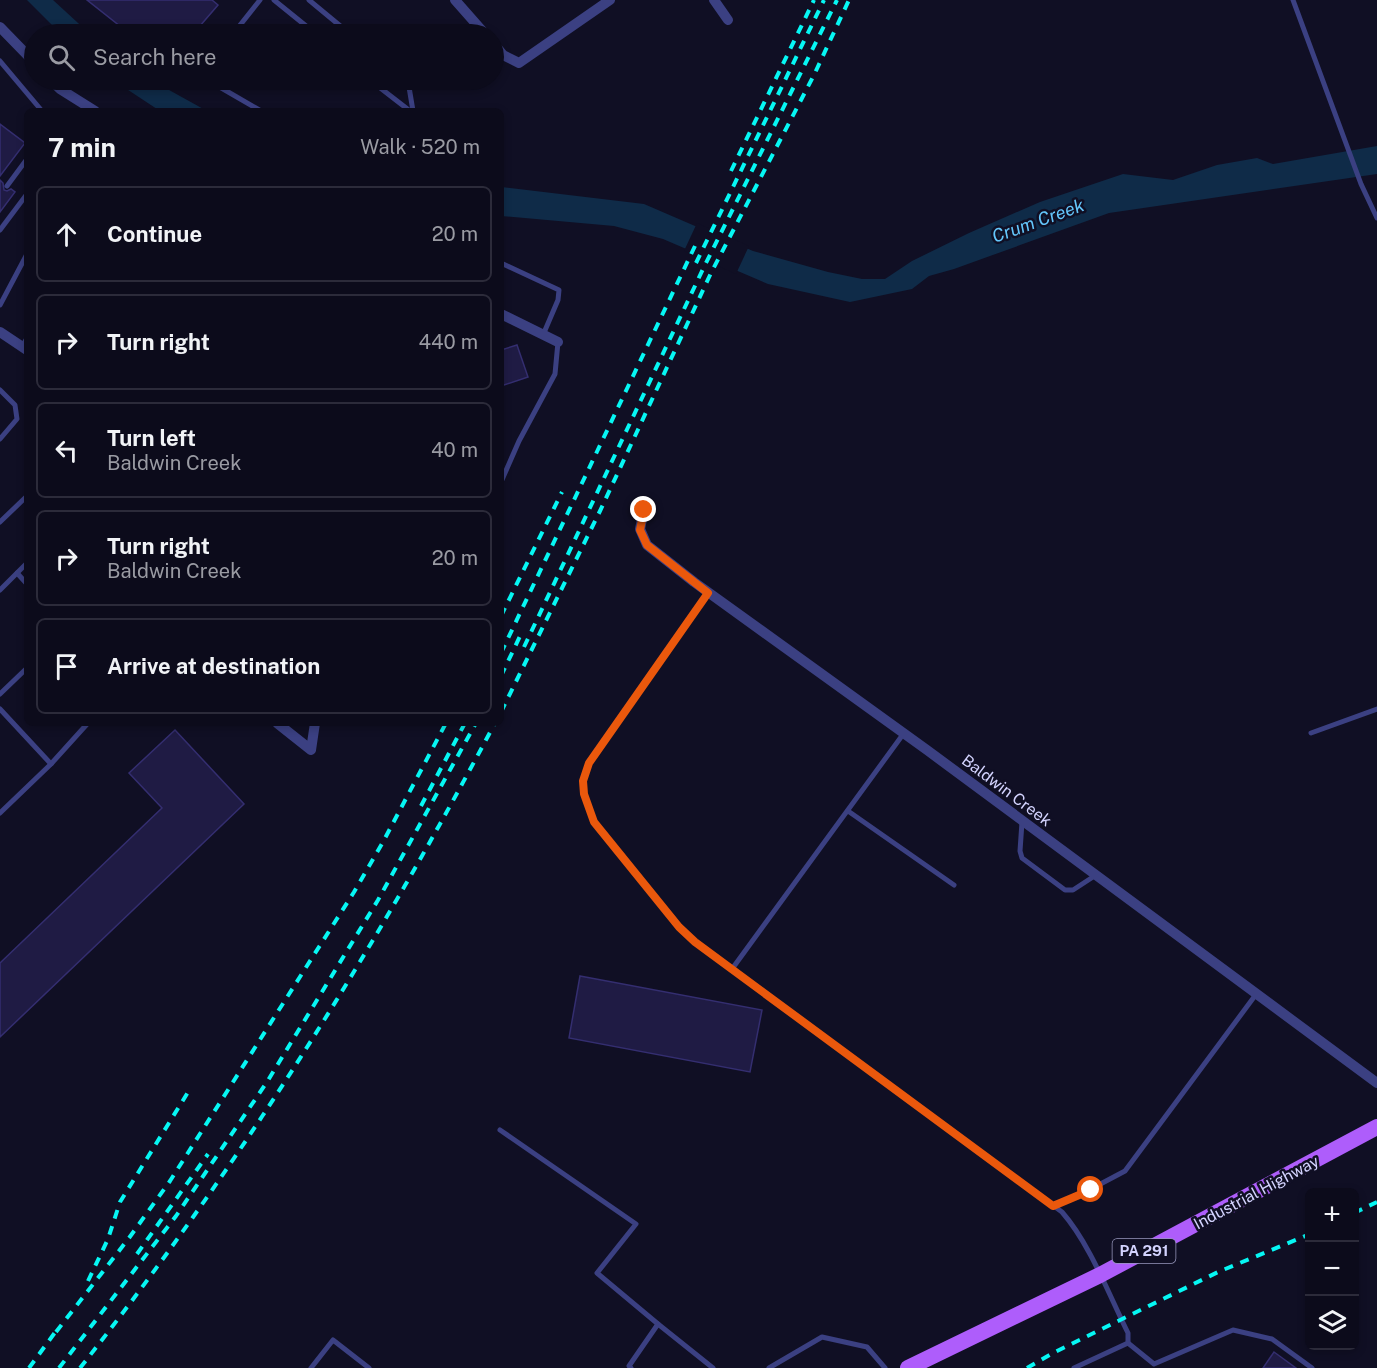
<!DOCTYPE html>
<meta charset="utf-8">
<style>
body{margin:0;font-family:"Public Sans",sans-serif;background:#1a1928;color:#f1f3f6}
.controls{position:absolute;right:18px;bottom:18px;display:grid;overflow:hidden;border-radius:9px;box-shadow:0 3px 9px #0003}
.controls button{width:54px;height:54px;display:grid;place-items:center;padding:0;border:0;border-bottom:2px solid #2c2b3a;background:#0c0b1b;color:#f1f3f6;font:30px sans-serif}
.stop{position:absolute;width:18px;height:18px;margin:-14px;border:4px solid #ea580c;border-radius:50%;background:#fff}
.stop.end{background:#ea580c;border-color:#fff;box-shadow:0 2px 6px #0008}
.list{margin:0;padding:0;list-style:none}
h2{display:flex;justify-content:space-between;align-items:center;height:78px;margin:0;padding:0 24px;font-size:26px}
h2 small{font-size:20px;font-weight:400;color:#9a9ba3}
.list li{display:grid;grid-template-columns:39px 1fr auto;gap:18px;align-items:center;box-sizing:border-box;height:96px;margin:0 12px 12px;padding:0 12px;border:2px solid #2c2b3a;border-radius:9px}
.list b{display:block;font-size:22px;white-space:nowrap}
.list p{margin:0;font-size:20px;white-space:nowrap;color:#9a9ba3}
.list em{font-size:20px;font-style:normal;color:#9a9ba3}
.icon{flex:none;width:33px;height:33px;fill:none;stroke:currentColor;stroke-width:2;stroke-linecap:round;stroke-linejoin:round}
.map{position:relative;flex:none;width:1377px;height:1368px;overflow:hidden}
.search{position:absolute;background:#0c0b1b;box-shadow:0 3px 9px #0003;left:24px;top:24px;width:480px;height:66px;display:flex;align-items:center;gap:15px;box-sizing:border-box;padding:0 21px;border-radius:33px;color:#9a9ba3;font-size:22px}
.panel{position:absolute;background:#0c0b1b;box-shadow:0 3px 9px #0003;left:24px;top:108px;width:480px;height:618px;border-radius:9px}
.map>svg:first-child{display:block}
.water{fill:#0f2b48}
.pier{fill:#100f24}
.building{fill:#1f1b44;stroke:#342e70;stroke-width:1.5}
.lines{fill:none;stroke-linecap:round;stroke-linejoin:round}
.lane{stroke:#3b4082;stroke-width:5}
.street{stroke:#3b4082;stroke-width:10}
.primary{stroke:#ae5dfb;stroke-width:16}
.rail{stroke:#06f7f4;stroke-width:4;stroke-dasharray:9 8;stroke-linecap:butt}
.route{stroke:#ea580c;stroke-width:8}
.labels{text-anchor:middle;stroke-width:5;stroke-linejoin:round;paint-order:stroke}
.shield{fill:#100f24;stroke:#9898bd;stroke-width:1.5}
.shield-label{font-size:15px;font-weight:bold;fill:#d3d3fe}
.street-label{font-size:16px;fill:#d3d3fe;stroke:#100f24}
.water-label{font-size:18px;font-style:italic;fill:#64c6fb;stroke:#100f24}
</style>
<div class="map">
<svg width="1377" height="1368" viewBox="0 0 1377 1368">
<rect width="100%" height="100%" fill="#100f24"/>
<g class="water">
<path d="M27,0h26l37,34h-29z"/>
<path d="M113,80h38l56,31h-47z"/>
<path d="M1377,146v28l-268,39 -155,56 -25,7 -17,13 -62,13 -82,-18 -105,-45 -49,-13 -113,-10v-29l143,17 109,47 75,21 34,7h23l27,-18 57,-28 71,-31 83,-28 50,6 44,-15 40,-7 16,6z"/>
</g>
<path class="pier" d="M697,223l52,23 -13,28 -52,-23z"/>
<g class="building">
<path d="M87,0h125l6,5 -25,29h-63z"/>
<path d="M0,124l25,19 -25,33z"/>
<path d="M0,180l3,3 1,7 3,1 4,-2 4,3 -15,20z"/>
<path d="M517,345l11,32 -27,9v-36z"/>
<path d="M175,730l69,74 -244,233v-74l162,-155 -33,-35z"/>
<path d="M580,976l182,34 -12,62 -181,-34z"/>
<path d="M1274,1352l22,16h-33z"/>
</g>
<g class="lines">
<g class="lane">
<path d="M274,0l42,34"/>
<path d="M309,0l41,34"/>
<path d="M1293,0l68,184 16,34"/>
<path d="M233,34l27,-34"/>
<path d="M0,61l42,50"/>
<path d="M211,80v2l50,29"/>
<path d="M370,80l40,31"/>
<path d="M404,80l5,7 4,24"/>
<path d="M7,186l20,-27"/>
<path d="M0,230l27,-36"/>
<path d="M501,263l58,27 -1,10 -15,35"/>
<path d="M0,305l27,-51"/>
<path d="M22,347l5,-9"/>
<path d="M0,390l15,15 2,14 -17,20"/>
<path d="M501,482l18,-41 36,-67 3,-32"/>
<path d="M0,522l27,-26"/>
<path d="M17,573l10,11"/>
<path d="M0,590l27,-27"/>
<path d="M708,593l-119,170 -6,18 1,13 10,28 85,105 16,15 367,270c28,32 47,83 66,121v10l-54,25"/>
<path d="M0,694l27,-26"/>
<path d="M0,709l51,55"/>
<path d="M1311,733l66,-24"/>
<path d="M848,811l106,74"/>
<path d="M0,813l51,-49 37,-41"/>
<path d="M1022,822l-2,29 2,7 43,32h8l23,-15"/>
<path d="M732,969l172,-236"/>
<path d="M500,1130l136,94 -39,49 61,51"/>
<path d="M1053,1206l38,-17 34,-18 132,-178"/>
<path d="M1128,1343l26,21 79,-34 39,9 40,29"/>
<path d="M311,1368l22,-28 36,28"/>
<path d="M631,1368l-2,-2 29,-42 55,44"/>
<path d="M769,1368l53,-31 45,10 18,21"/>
</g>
<g class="street">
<path d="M455,0l30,34"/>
<path d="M714,0l14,20"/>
<path d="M0,27l34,35"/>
<path d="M494,44l9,11 16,8 91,-63"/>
<path d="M51,80l9,9 35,22"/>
<path d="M501,314l57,28"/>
<path d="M0,332l27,18"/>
<path d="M644,510l-4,19 7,16 47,37 233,168 450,333"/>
<path d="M277,723l34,27 4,-27"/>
</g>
<path class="primary" d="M908,1368l192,-93 277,-148"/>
<g class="rail">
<path d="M731,171l83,-171"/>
<path d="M696,263l128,-263"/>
<path d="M501,616l61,-124"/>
<path d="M524,647l179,-378 134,-269"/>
<path d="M501,653l194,-407"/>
<path d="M501,676l21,-44"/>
<path d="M501,712l99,-201 111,-238 103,-198 35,-75"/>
<path d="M421,806l44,-83"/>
<path d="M1354,1213l23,-11"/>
<path d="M137,1254l71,-100"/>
<path d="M88,1281l20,-42 12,-37 70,-113"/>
<path d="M56,1332l73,-94 41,-57 184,-289 29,-50 63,-119"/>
<path d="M29,1368l30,-41"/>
<path d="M59,1368l117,-152 91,-134 111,-182 98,-177"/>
<path d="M80,1368c159,-201 295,-419 415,-645"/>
<path d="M1027,1368l26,-15 165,-81 92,-38"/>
</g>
</g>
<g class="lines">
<path class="route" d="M644,510l-4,20 7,15 61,48 -119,170 -6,18 1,13 10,28 85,105 16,15 358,264 38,-16"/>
</g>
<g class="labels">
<rect class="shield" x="1112.5" y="1239" width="63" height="24" rx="4.5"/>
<g class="shield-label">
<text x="1144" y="1256">PA 291</text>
</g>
<g class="street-label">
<text transform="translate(1007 790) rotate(37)" y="6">Baldwin Creek</text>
<text transform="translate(1256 1192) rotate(-28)" y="6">Industrial Highway</text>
</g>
<g class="water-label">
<text transform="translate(1038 221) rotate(-20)" y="6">Crum Creek</text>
</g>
</g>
</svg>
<div class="controls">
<button>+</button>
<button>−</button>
<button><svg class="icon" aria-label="layers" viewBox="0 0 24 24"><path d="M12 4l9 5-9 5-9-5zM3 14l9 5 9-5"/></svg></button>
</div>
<div class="stop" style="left:1091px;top:1190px"></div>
<div class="stop end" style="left:644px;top:510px"></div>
<div class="search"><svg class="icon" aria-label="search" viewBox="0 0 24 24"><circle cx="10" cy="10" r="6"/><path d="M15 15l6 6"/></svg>Search here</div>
<section class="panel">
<h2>7 min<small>Walk · 520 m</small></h2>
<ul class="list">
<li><svg class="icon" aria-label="ahead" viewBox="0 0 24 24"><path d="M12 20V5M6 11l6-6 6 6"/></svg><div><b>Continue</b></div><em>20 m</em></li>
<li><svg class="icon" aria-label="right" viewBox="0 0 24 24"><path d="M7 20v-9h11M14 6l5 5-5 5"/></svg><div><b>Turn right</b></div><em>440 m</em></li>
<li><svg class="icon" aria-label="left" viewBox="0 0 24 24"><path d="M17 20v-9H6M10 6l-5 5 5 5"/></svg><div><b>Turn left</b><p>Baldwin Creek</p></div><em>40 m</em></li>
<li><svg class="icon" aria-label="right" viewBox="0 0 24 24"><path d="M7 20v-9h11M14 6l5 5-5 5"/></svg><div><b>Turn right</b><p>Baldwin Creek</p></div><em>20 m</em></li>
<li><svg class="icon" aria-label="arrive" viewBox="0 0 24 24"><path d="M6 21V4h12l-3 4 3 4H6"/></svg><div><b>Arrive at destination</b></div></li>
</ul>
</section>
</div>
